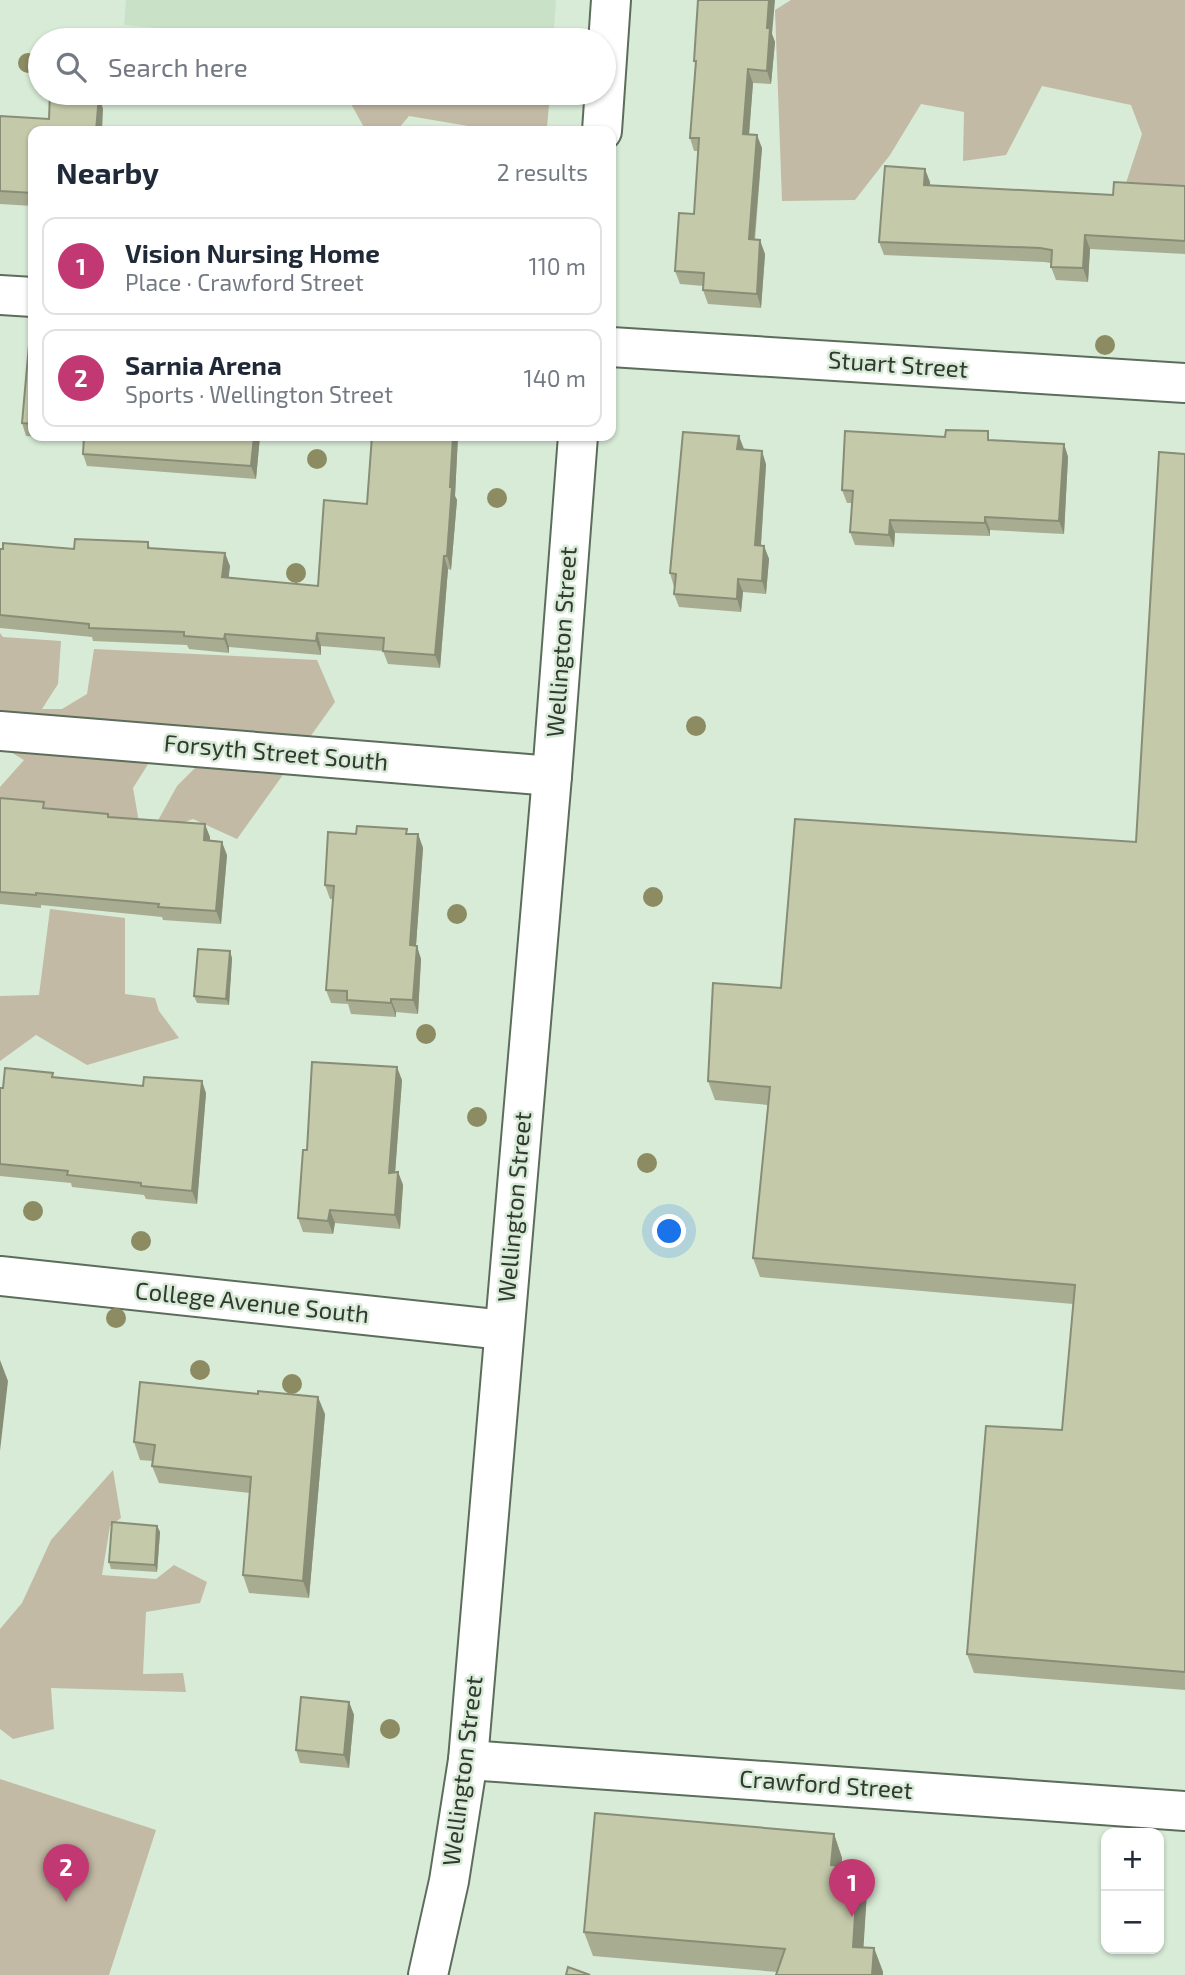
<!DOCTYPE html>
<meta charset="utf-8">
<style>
body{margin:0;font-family:"Exo 2",sans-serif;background:#f6f6f7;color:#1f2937}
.controls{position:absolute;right:21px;bottom:21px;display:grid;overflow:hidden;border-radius:14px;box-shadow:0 2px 5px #0004}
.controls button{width:63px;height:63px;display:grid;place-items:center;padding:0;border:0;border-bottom:2px solid #e0e1e3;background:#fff;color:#1f2937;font:35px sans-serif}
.you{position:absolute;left:670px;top:1232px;width:24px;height:24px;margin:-18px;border:5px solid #fff;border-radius:50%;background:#1a73e8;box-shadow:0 0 0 10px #1a73e833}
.badge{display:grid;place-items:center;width:46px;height:46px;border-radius:50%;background:#c23872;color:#fff;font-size:23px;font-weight:700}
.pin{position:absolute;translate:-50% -58px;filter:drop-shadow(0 2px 4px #0008)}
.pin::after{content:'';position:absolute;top:37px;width:24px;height:21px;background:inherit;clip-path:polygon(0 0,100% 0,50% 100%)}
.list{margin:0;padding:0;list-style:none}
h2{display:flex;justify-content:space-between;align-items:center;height:91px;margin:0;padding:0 28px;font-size:30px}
h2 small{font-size:23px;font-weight:400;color:#747a83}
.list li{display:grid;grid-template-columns:46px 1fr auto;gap:21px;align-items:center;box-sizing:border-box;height:98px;margin:0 14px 14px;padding:0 14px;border:2px solid #e0e1e3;border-radius:14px}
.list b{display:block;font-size:26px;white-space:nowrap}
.list p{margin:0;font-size:23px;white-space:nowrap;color:#747a83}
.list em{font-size:23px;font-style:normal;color:#747a83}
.icon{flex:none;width:38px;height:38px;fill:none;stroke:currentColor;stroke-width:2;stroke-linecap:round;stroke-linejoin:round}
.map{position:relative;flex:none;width:1185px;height:1975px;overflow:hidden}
.search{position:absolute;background:#fff;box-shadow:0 2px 5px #0004;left:28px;top:28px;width:588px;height:77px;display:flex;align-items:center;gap:18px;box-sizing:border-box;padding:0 24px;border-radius:38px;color:#747a83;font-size:26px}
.panel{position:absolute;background:#fff;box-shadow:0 2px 5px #0004;left:28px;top:126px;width:588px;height:315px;border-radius:14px}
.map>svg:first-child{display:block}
.built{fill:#c9e2c7}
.green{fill:#c3baa5}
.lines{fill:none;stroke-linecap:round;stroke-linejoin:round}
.minor-casing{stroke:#5c6d5b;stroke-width:42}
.secondary-casing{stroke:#5c6d5b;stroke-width:42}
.minor{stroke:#fff;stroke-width:38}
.secondary{stroke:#fff;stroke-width:38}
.tree{fill:#8d8b62}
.wall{fill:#a8ad91}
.shaded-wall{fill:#888d76}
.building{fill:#c3c9a9;stroke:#888d76;stroke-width:2}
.labels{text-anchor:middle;stroke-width:5;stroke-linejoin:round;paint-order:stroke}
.street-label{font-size:24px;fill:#323931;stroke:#d7ebd6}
</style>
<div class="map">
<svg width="1185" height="1975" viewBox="0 0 1185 1975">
<rect width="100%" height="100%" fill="#d7ebd6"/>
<path class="built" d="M126,0h430l-3,40h-261l-168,-15z"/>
<g class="green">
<path d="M791,0h394v195l-59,-12 16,-49 -11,-29 -89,-19 -36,69 -43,6 1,-49 -43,-8 -31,51 -35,45 -73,1 -7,-191z"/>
<path d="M345,93h205l-3,34 -2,4h-59v-2l-77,-13 -10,12 1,3h-34z"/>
<path d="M0,633l3,4 58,4 -3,43 -16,25h20l25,-15 7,-45 223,11 18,42 -98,137 -44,-20 -43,16 27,-49 30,-30 -50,-6 -24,38 8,46 -83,8 -7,-34 -51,-6v-15l24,-27 -22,-13 -2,5z"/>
<path d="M50,909l75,9v76l30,4 4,13 20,27 -92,27 -51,-30 -36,26v-65l39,-1z"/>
<path d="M113,1470l8,48 -11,8 -8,49 54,4 18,-14 33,17 -7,21 -54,9 -3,62 40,-1 3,19 -135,-4 3,41 -41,10 -13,-10v-100l22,-26 29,-63z"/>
<path d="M0,1779l156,51 -47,145h-109z"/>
</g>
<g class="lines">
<g class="minor-casing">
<g id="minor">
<path d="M0,295l33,2"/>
<path d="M611,347l574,36"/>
<path d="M0,731l552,45"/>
<path d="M0,1276l504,54"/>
<path d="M468,1760l717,51"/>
</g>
</g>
<g class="secondary-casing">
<g id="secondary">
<path d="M602,131l9,-131"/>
<path d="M428,1975l21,-94 19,-121 84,-984 26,-340"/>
</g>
</g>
<use href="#minor" class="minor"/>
<use href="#secondary" class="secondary"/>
</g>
<g class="tree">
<circle cx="28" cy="63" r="10"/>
<circle cx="1105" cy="345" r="10"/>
<circle cx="317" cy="459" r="10"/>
<circle cx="497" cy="498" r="10"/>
<circle cx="296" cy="573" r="10"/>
<circle cx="696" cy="726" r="10"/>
<circle cx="653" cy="897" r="10"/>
<circle cx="457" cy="914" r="10"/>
<circle cx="426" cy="1034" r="10"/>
<circle cx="477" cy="1117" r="10"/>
<circle cx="647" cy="1163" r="10"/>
<circle cx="33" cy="1211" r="10"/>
<circle cx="141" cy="1241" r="10"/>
<circle cx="116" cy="1318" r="10"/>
<circle cx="200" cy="1370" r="10"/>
<circle cx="292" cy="1384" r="10"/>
<circle cx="390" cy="1729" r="10"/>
</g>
<g class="wall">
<path d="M772,34l3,8 -4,42 -18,-1 -4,51 13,14 -7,92 10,14 -4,54 -53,-4 -5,-14 1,-4 -24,-2 -5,-13 19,-57 4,-63h-4l-4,-13 6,-73 -2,-4z"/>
<path d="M103,109l-70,22v75l-33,-2v-88l49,3z"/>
<path d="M930,182v3l183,10 72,-9v68l-95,-5 -2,33 -32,-2 -5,-13v-4l-7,-1 -160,-7 -5,-13z"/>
<path d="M33,345v91h227l-4,43 -169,-13 -4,-12 1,-14 -58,-4 -4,-13z"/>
<path d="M372,436h86l-3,60 2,4 -6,70 -3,-1 -8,99 -52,-4 -5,-13 -62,-5v9l-92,-8v6l-40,-4 -2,-4 -94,-4 -1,-4 -92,-9v-79h74l74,-7 2,6 80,18 -2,12 90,8 49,-82z"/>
<path d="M991,440l73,4 4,13 -4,77 -74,-4v6l-95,-3 -1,14 -39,-2 -5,-13 2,-29h-5l-5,-13z"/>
<path d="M744,449l22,15 -5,82h3l5,13 -3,35 -23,-2 -2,20 -62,-5 -5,-13v-7l-4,-14z"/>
<path d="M1185,454v1236l-211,-17 -7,-19 95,-224 11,-126 -313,-27 -7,-19 15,-153 -53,-5 -7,-19 73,-93 355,-146z"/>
<path d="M0,798l46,10 63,10 101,19v4l17,14 -6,69 -58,-4 -1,-3 -121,-12v3l-41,-4z"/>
<path d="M356,834h62l5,14 -7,98 5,13 -3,55 -22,-2v5l-45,-3 -3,-10 -17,-1 -5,-13 7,-91h-3l-5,-14z"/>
<path d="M232,958l-3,47 -32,-2 -3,-7z"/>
<path d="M55,1077l151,16 -9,111 -51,-5 -2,-4 -72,-8 -1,-4 -71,-7v-88z"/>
<path d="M402,1080l-7,92h3l5,13 -3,44 -65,-6 -2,11 -30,-2 -5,-14 9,-68z"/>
<path d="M325,1414l-16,184 -60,-5 -6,-18 7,-82 -91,-10 -7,-17 1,-5 -13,-1 -6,-18z"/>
<path d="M157,1526l3,6 -3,40 -46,-3 -2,-7z"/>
<path d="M349,1702l5,13 -5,53 -49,-5 -4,-13z"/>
<path d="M834,1834l8,24v7l16,2 9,24 -4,56 11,1 9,24h-106l-184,-16 -9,-24z"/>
</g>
<g class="shaded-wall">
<path d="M769,0h6l-3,34 3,8 -4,42 -4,-13v-43z"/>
<path d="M748,69l5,14 -5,64 -5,-13z"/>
<path d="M99,95l4,14 -1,22h-6z"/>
<path d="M757,135l5,13 -9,105 -4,-14z"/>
<path d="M925,169l5,13 -1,16 -5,-13z"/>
<path d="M1085,235l5,14 -2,33 -5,-14z"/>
<path d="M760,240l5,14 -4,54 -4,-14z"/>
<path d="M254,436h6l-4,43 -5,-13z"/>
<path d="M453,436h5l-3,60 2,4 -6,70 -4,-14z"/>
<path d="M739,436l5,13h-7z"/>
<path d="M1064,444l4,13 -4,77 -5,-13z"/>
<path d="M762,451l4,13 -6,94 -5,-13z"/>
<path d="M985,517l5,13v6l-5,-13z"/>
<path d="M890,520l5,13 -1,14 -5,-12z"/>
<path d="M764,546l5,13 -3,35 -4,-13z"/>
<path d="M225,553l5,13 -3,25 -5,-14z"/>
<path d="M444,556l4,13 -8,99 -5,-13z"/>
<path d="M738,579l5,13 -2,20 -4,-13z"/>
<path d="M317,633l4,13v9l-5,-14z"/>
<path d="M225,634l4,13v6l-5,-14z"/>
<path d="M205,824l5,13 -1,16 -5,-13z"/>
<path d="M418,834l5,14 -8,111 -5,-14z"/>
<path d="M222,842l5,13 -6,69 -5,-13z"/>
<path d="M417,946l4,13 -3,55 -5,-14z"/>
<path d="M230,951l2,7 -3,47 -3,-6z"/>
<path d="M391,999l5,13v5l-5,-14z"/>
<path d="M397,1067l5,13 -8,107 -5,-14z"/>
<path d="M202,1081l4,12 -9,111 -5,-13z"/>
<path d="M398,1172l5,13 -3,44 -5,-14z"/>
<path d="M330,1210l5,13 -2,11 -5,-13z"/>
<path d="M0,1360l8,21 -8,70z"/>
<path d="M318,1397l7,17 -16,184 -6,-17z"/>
<path d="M157,1526l3,6 -3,40 -2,-7z"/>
<path d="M349,1702l5,13 -5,53 -5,-13z"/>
<path d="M834,1834l8,24 -2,31 -9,-24z"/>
<path d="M858,1867l9,24 -5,80 -9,-24z"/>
<path d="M874,1948l9,24v3h-11z"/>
</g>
<g class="building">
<path d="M698,0h71l-2,28h3l-3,43 -19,-2 -5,65 14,1 -8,104 11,1 -3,54 -54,-4 1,-17 -29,-2 4,-58 15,1 5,-76h-9l6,-77h-2z"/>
<path d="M50,93l49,2 -3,36h-63v62l-33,-2v-75l49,3z"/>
<path d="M885,166l40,3 -1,16 189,10 1,-13 71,4v55l-100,-6 -2,33 -32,-1 1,-17 -12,-2 -161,-6z"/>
<path d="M29,345h4v79l-11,-1z"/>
<path d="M946,430l42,1v9l76,4 -5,77 -74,-4v6l-95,-3 -1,15 -39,-3 3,-41 -11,-1 3,-59 100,6z"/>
<path d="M683,432l56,4 -2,13 25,2 -7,94 9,1 -2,35 -24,-2 -1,20 -63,-5 2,-20 -6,-1z"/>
<path d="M84,436h170l-3,30 -168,-12z"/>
<path d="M372,436h81l-3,51h2l-5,69h-3l-9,99 -52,-4 1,-13 -67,-5 -1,8 -91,-7 -1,5 -40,-3v-4l-95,-4v-4l-89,-9v-66h3v-6l71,6 1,-10 73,3v6l77,5 -3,24 96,9 6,-86 43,4z"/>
<path d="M1159,452l26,2v1218l-218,-18 19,-228 76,4 13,-145 -322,-27 17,-171 -62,-6 5,-98 68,5 14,-169 341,23z"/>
<path d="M0,798l44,4 -1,6 65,6v3l97,7 -1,16 18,2 -6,69 -58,-4 1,-3 -123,-11v2l-36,-3z"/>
<path d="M357,826l50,3 -1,5h12l-8,111 7,1 -4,54 -22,-1v4l-44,-3v-9l-21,-1 8,-104 -9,-1 3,-53 28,2z"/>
<path d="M198,949l32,2 -4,48 -32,-3z"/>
<path d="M312,1062l85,5 -8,106 9,-1 -3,43 -65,-5 -2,11 -30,-3 5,-68h4z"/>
<path d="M5,1068l48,5 -1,4 91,9 1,-9 58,4 -10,110 -51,-5v-3l-74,-8 1,-4 -68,-7v-76h3z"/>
<path d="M140,1382l118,12v-3l60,6 -15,184 -60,-6 8,-98 -99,-11 3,-21 -21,-3z"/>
<path d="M112,1522l45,4 -2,39 -46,-3z"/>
<path d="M301,1697l48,5 -5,53 -48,-5z"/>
<path d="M595,1813l239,21 -3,31 27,2 -5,80 21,1 -2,27h-96l9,-26 -201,-17z"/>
<path d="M568,1967l22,8h-24z"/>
</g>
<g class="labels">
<g class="street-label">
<text transform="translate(898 365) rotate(4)" y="8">Stuart Street</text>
<text transform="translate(562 642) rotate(-86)" y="8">Wellington Street</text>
<text transform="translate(276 753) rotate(5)" y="8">Forsyth Street South</text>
<text transform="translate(515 1207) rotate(-85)" y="8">Wellington Street</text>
<text transform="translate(252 1303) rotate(6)" y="8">College Avenue South</text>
<text transform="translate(463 1771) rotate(-83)" y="8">Wellington Street</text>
<text transform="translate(826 1785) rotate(4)" y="8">Crawford Street</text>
</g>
</g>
</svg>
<div class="controls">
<button>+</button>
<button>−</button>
</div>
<div class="you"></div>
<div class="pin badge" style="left:852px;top:1917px">1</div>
<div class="pin badge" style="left:66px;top:1902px">2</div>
<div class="search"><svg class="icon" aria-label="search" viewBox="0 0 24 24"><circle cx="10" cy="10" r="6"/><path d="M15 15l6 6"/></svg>Search here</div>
<section class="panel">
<h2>Nearby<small>2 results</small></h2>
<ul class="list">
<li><span class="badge">1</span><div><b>Vision Nursing Home</b><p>Place · Crawford Street</p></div><em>110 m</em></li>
<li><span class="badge">2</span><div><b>Sarnia Arena</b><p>Sports · Wellington Street</p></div><em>140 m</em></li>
</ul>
</section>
</div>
